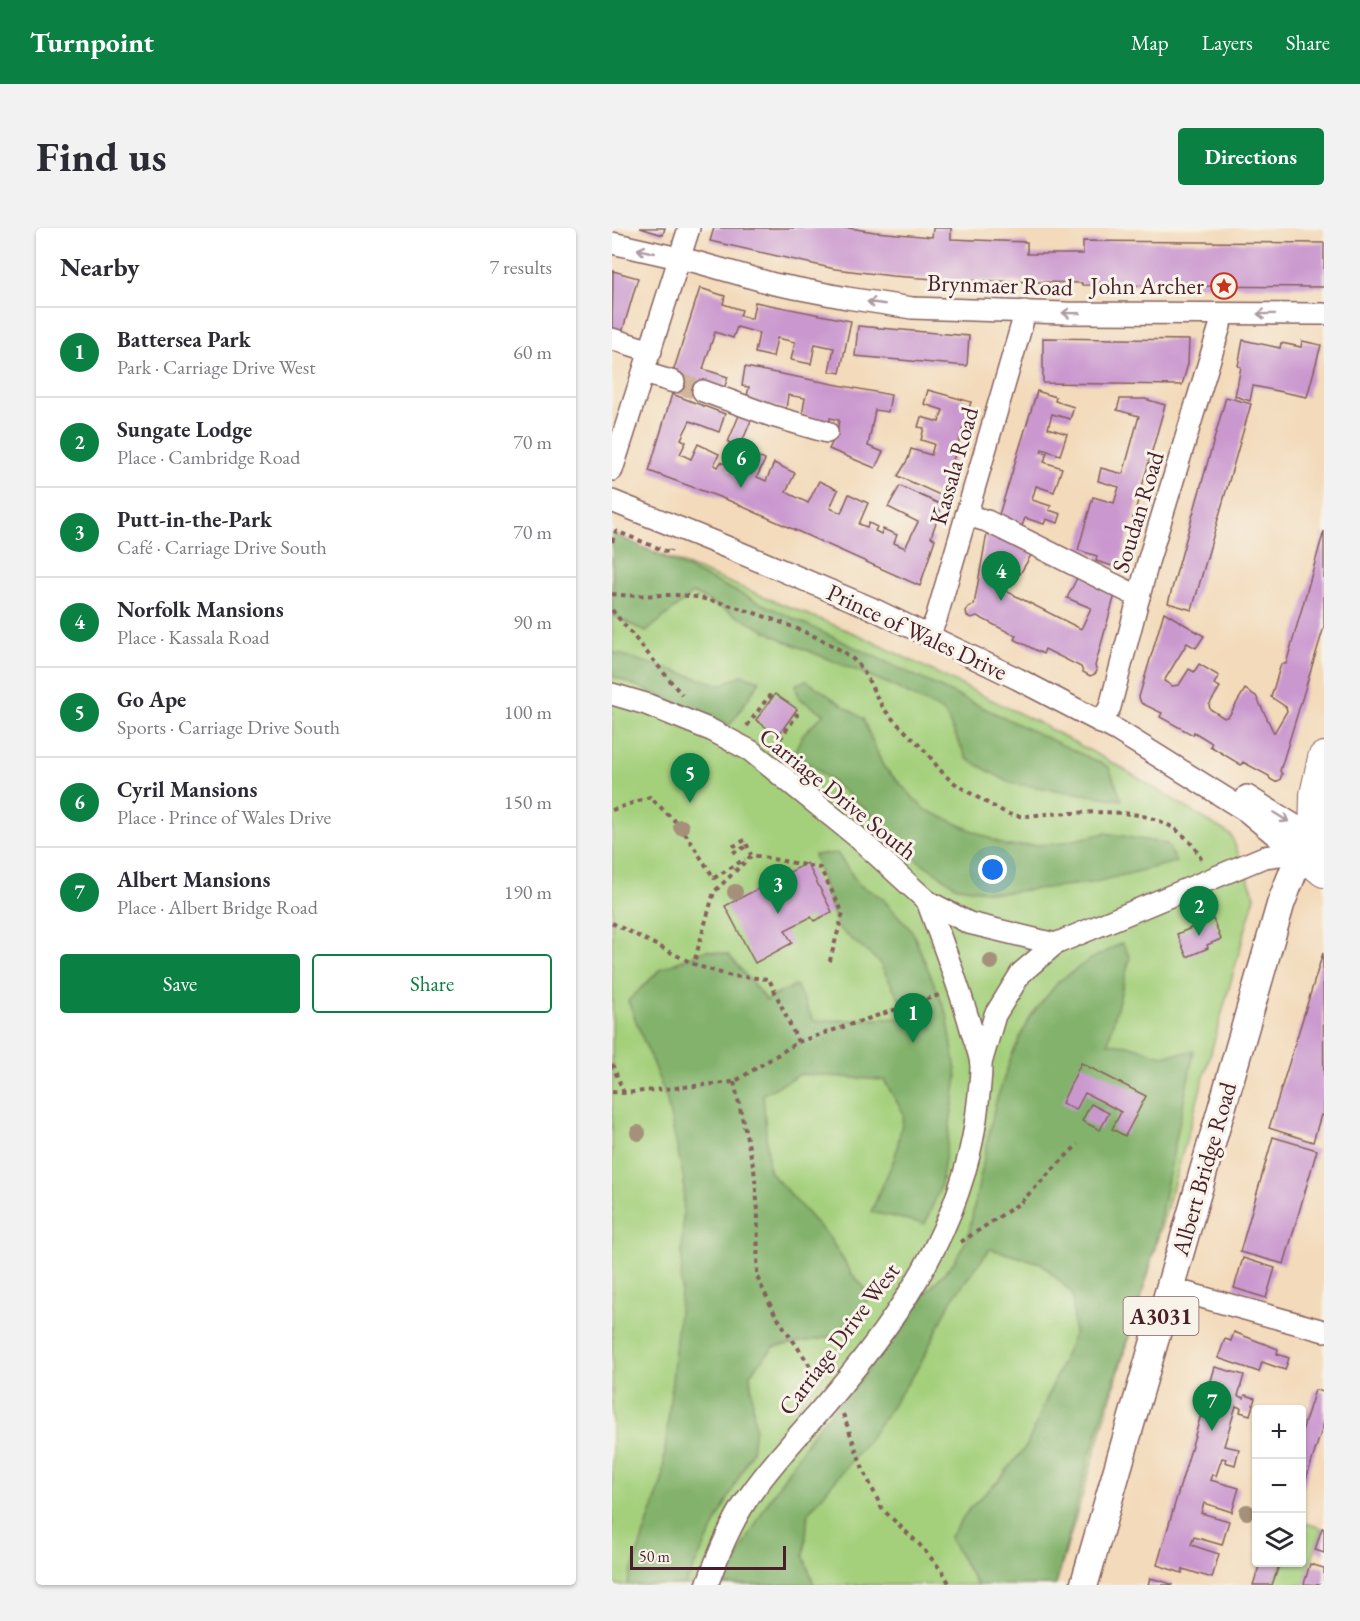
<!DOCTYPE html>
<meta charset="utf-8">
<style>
body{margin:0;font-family:"EB Garamond",serif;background:#f2f2f3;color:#2b2b33}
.controls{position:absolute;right:18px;bottom:18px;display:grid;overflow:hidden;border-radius:6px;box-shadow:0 2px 4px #0004}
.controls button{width:54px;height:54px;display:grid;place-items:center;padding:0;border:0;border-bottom:2px solid #e1e1e2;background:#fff;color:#2b2b33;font:30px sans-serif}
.scale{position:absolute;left:18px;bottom:15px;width:156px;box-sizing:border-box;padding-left:6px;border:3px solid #4a1f2b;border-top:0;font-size:16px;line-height:21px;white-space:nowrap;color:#4a1f2b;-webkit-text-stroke:4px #f7f3e8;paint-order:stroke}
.you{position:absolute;left:381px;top:642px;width:21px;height:21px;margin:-15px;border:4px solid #fff;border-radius:50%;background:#1a73e8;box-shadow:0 0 0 9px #1a73e833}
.badge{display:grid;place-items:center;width:39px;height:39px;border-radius:50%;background:#0b8043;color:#fff;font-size:20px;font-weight:700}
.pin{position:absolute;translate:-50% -50px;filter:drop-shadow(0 2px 3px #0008)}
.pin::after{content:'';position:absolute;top:32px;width:21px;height:18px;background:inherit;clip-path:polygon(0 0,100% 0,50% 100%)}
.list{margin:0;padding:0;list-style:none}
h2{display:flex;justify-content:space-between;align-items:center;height:78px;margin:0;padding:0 24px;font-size:26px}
h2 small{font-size:20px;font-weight:400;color:#7c7c81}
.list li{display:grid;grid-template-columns:39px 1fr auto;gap:18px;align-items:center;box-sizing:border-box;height:90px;padding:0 24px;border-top:2px solid #e1e1e2}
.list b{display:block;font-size:22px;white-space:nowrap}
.list p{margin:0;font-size:20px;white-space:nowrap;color:#7c7c81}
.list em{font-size:20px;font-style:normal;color:#7c7c81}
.actions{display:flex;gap:12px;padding:18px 24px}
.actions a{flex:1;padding:14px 0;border:2px solid #0b8043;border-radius:6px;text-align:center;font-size:21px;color:#0b8043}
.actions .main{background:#0b8043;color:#fff}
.icon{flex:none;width:33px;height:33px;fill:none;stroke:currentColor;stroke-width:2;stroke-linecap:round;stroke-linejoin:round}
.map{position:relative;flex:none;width:712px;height:1357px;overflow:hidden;border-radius:6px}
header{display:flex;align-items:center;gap:36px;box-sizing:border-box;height:84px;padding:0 30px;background:#0b8043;color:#fff}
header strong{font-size:28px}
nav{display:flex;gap:33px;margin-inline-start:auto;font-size:21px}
.intro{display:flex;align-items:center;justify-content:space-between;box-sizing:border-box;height:144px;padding:0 36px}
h1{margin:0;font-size:42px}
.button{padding:15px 27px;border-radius:6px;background:#0b8043;color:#fff;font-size:21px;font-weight:700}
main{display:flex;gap:36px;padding:0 36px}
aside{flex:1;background:#fff;border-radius:6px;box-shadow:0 2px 4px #0004}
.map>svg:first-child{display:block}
.green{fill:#a4d07c;stroke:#777854;stroke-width:1.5}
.forest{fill:#83b26c;stroke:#66684c;stroke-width:1.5}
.building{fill:#ca98cf}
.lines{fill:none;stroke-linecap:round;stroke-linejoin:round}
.minor-tunnel{stroke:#d1b59d;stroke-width:21;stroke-dasharray:21 10;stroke-linecap:butt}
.minor-casing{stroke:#85605d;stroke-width:24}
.major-casing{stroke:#85605d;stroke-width:30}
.highway-casing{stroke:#85605d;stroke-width:34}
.path{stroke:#85605d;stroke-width:4;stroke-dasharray:4.5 4.5;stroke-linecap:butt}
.minor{stroke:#fff;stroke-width:21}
.major{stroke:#fff;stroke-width:27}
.highway{stroke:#fff;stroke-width:32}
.tree{fill:#a59079}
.oneway{stroke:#ae9aa0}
.labels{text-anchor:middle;stroke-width:6;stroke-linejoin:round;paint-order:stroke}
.shield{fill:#f7f3e8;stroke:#7e5f64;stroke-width:1.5}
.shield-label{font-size:22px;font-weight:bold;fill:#4a1f2b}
.street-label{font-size:24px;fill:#4a1f2b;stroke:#f7f3e8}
.poi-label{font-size:24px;fill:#4a1f2b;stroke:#f7f3e8;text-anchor:end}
</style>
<header>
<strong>Turnpoint</strong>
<nav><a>Map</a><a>Layers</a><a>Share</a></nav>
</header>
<div class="intro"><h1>Find us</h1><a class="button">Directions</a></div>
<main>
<aside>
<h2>Nearby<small>7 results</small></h2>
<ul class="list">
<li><span class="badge">1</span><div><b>Battersea Park</b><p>Park · Carriage Drive West</p></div><em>60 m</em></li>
<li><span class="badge">2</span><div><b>Sungate Lodge</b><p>Place · Cambridge Road</p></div><em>70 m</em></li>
<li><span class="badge">3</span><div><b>Putt-in-the-Park</b><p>Café · Carriage Drive South</p></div><em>70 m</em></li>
<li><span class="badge">4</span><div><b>Norfolk Mansions</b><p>Place · Kassala Road</p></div><em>90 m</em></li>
<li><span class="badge">5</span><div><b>Go Ape</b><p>Sports · Carriage Drive South</p></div><em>100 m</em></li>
<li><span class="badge">6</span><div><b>Cyril Mansions</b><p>Place · Prince of Wales Drive</p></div><em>150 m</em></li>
<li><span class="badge">7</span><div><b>Albert Mansions</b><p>Place · Albert Bridge Road</p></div><em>190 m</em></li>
</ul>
<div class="actions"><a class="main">Save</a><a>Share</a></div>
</aside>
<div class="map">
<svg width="712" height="1357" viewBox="0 0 712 1357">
<rect width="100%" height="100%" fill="#f7f3e8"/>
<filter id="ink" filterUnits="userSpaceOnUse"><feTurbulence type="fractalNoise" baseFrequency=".0167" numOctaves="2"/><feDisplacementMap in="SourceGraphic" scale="12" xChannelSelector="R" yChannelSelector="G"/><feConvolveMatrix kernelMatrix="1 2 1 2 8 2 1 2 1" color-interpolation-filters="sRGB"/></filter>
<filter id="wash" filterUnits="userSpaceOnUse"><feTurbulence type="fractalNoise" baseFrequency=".008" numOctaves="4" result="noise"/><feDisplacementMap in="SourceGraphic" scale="24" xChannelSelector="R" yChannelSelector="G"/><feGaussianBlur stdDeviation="1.35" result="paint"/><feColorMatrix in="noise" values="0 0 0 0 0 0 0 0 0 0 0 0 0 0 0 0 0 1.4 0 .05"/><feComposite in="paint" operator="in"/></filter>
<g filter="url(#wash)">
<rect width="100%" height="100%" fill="#f3daba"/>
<g class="green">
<path d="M0,307l249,101 178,87 81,44 111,68 24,61 -83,294 -116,395h-444z"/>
<path d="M690,1294l20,6 -18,57h-31l7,-22 22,-1z"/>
</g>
<g class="forest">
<path d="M0,305l497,234 13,33 -112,-17 -43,-24 -23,-47 -55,-28 -102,-42 -94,-49 -47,39 -34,-17z"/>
<path d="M0,424l109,33 21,-10 18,6 -30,44 -118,-49z"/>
<path d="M194,452l57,39 20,47 41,43 83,37 49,-2 50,-11 61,11 9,18 -85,21 -91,10 -43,-6 -44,-30 -49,-49 -52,-43 -22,-6 14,-26 20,-19 -25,-16 -4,-13z"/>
<path d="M225,625l22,32 22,12 31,34 35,83 10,63 -16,108 -16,39 -54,-12 24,-55 9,-43 -20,-34 -83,-6 -38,20 6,77 60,66 23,37 20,22 -36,40 -62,11 -24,27 5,54 -3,23 -67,134h-58l35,-104 19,-190 3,-111 -18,-83 -38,-96 33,-32 46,-19 22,5 37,45 30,-15 18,36 96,-3 -31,-56 -41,-34 -24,-73z"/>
<path d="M510,715l8,14 -22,86 20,2 34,11 32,-5 -45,221 -62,192 -31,121h-79l-28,-47 20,-29 30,-29 28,-35 47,-111 -1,-40 -32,-31 -51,-14 -38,50 -32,66 -50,73 -62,75 -4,44 10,28h-91l43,-80 47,-72 51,-58 45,-63 45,-50 14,-25 27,-132 16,-48 19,-40 29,-36 32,-22z"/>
</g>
<g id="blocks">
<g class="building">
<path d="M28,0h25l-2,7z"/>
<path d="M102,0h135l26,4 57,5 1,-9h18v11l76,3v12h56v-13l241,2v44l-242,-2v-2l-133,-3 -57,-4 -57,-7 -125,-28z"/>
<path d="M1,43l25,7 -17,58 -9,-3z"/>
<path d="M88,60l25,8 -2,8 19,6 -2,6 12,3 3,-17 96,19 -11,52 -11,-2 5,-23 -19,-4 -4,20 -20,-4 4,-18 -18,-4 -4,19 -18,-4 4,-20 -22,-6 -4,11 -18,-6 -12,37 25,8 -4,12 -24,8 -28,-10 2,-18z"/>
<path d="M246,98l111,10 -2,30 -112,-10z"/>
<path d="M431,110l146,2 -1,24 -6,21 -139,-2z"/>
<path d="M631,112l37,8 1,-5 20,4 1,-6 19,4 -14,52 -54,-11 -3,15 -15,-5 6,-29 -3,-1z"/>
<path d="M133,139l146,28 -3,17 -13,-2 -7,36 15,6 -8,16 -46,-19 8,-16 2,-13 -9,-2v3l-28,-5 3,-18 -17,-3 -2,14 -40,-8 3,-14 -7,-1z"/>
<path d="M316,162l43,12 -29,94 -44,-20 10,-17 3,-10 20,6 3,-11 -13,-4 3,-12 -6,-1 3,-10 18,5 4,-12 -19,-6z"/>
<path d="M425,163l19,6 -1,4 19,6 -4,12 -18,-5 -4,14 19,6 -7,21 -18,-6 -1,3 6,1 -3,9 18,6 -8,24 -18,-6 -4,14 19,6 -2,4 12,4 -3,9 -12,-4 -2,5 -19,-6 -3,8 -24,-8z"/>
<path d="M60,166l53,20 -6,18 -29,-11 -9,18 5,3 -6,12 11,5 7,-15 21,10 -5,11 4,2 3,-5 8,4 -1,4 6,2 11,-22 20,10 -8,17 9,4 8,-18 21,10 -9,19 22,11 11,-22 19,9 -8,18 11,5 8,-19 19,9 -9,21 8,3 2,-4 8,4 -2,4 6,3 2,-5 14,6 -3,8 11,5 13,-26 -30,-15 12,-21 42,19 -11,32 4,2 -15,47 -190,-85 -81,-30z"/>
<path d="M614,169l25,7 -59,206 -24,-7z"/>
<path d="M508,171h25l20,6 -46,163 -23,-7 1,-5 -19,-6 15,-53 21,6 5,-16 -21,-6 3,-13 22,6 16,-58 -22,-6z"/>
<path d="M128,185l12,5 -12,29 -12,-5z"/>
<path d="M376,299l49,18 -17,29 -21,-7 -7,17 89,45 10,-21 -24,-10 13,-26 36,19 -21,75 2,5 -2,3 -5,2 -7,-4 -2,-5 -36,-18 -2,5 -29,-15 2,-3 -39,-20 -6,2 -4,-2 -1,-5 2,-4 6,-2z"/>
<path d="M712,303v96l-44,144 2,3 -2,6 -5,2 -5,-3 -1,-3 -26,-14 -2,3 -31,-19 2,-3 -18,-11 -1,3 -33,-18 2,-4 -21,-10 -2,-6 25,-85 40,24 -8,12 -9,-5 -23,38 8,5 7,-1 10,-16 5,3 5,-8 20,12 -5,8 6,3 -11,18 1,4 14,9 5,-2 16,-27 11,7 18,37 13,-22 -1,-4 -15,-10 10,-33h5z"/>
<path d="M163,466l22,15 -19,27 -22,-16z"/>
<path d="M195,635l25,49 -18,9 -3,-4 -26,13 7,13 -37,20 -30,-57z"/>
<path d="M601,691l8,20 -14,6 1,3 -21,9 -10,-23z"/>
<path d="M711,725l1,163 -3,-1 -8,27 -44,-14z"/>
<path d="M469,835l65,33 -21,40 -13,-7 9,-17 -18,-10 -18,-9 -9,17 -14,-7z"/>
<path d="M479,876l18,9 -9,17 -18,-9z"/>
<path d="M661,909l44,13 -33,114 -44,-12z"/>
<path d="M631,1030l32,10 -9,30 -32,-10z"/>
<path d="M622,1104l44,17 -1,5 12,4 -4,12 -23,-8 -3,10 -41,-14 7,-19 6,2z"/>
<path d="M603,1139l29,8 -6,21 6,2 1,-3 10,3 -5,17 -10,-3 1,-4 -5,-2 -12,40 15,3 -4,16 -10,-3 1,-3 -4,-1 -6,18 -4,-2 -2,6 29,8 -7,24 -28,-9 -3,10 28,8 -7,24 -28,-8 -3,8 28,9 -7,24 -29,-9 -1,4 -25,-8z"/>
<path d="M703,1162l9,2v31l-22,69v-61z"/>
<path d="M710,1300l2,1v24l-9,-3z"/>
<path d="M648,1335h20l-8,22h-19z"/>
<path d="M698,1336l14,4v17l-20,-1z"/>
<path d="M538,1350l22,6v1h-24z"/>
</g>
</g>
</g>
<g filter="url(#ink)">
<use href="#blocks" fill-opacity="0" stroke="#85605d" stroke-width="1.5"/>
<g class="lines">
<path class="minor-tunnel" d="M62,154l29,9"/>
<g class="minor-casing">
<g id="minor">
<path d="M0,15l84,19 78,22 73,14 65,10 154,5 258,1"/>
<path d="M0,111l39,12"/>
<path d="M32,145l30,9"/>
<path d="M91,163l69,25 55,16"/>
<path d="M0,242l77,-242"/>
<path d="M0,273l112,45 147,62 147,71 100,52 128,80 35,29 20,12"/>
<path d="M354,287l21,6 152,76"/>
<path d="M317,407l7,-16 86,-295 2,-13"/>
<path d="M0,466l34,10 65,26 40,21 105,85 71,65 42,22 86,21"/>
<path d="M489,495l9,-16 38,-145 72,-236 1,-11"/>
<path d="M635,568l68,42"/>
<path d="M369,835l14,-48 26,-42 34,-29 209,-87 37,-5"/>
<path d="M557,1060l155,43"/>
<path d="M95,1357c11,-30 24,-63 43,-90 25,-36 56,-67 84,-101 68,-80 127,-169 142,-275 2,-17 5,-36 5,-54 -1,-13 -8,-27 -11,-40 -12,-42 -28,-83 -43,-124"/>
</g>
</g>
<g class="major-casing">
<path id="major" d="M472,1357l197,-682 20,-51 14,-13"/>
</g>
<g class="highway-casing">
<g id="highway">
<path d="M703,610l1,-43 8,-37"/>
<path d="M689,624l23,19"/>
</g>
</g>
<g class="path">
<path d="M0,314l4,-11 54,22 1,-3"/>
<path d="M0,366c26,4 51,-1 77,2 38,5 143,40 168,67 12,13 17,33 28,47 10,13 24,24 35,36 10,9 17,22 27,31 9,9 50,32 62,37 10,4 26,1 37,0 55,-1 129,-14 157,49"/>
<path d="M0,382l70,85"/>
<path d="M135,498l22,-30 3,2"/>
<path d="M163,518l22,-31 -3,-2"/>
<path d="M0,582l38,-13 31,30 33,51 31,-19"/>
<path d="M133,619l-10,5 -3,-5 13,-7 6,15"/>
<path d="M0,695l86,43 33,10 38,3 29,63"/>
<path d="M83,731l19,-67 38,-37 68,13 23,45 -14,51"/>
<path d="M0,836l12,29"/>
<path d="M122,854l20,87 4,42 -1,66 18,37 46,68"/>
<path d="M0,864l12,1 110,-11 64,-40 141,-47"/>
<path d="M349,1014l59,-39 58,-59"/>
<path d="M231,1186l20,55 19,40 37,35 24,28 7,13"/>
</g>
<use href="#minor" class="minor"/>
<use href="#major" class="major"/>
<use href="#highway" class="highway"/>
</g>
<g class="tree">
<circle cx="69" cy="599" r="8"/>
<circle cx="123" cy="664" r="8"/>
<circle cx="379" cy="734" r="8"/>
<circle cx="26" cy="905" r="8"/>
<circle cx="635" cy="1284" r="8"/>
</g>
<defs><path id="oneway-shaft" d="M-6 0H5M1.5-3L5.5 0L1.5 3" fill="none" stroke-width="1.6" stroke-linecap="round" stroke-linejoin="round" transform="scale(1.5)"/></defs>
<g class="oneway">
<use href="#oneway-shaft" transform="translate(34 23) rotate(-167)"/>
<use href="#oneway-shaft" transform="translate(264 75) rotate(-172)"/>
<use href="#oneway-shaft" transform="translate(459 85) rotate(-179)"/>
<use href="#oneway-shaft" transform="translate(654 86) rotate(179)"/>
<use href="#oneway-shaft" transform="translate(669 589) rotate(32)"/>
</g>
</g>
<defs>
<g id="sight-ring" transform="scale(1.35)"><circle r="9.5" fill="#f7f3e8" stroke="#c8321e" stroke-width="1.5"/><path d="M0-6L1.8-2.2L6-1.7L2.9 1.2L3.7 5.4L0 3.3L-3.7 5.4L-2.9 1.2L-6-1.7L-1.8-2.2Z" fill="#c8321e"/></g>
</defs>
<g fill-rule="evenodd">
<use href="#sight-ring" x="612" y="58"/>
</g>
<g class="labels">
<rect class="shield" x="511.5" y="1069" width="75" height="38" rx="4.5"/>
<g class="shield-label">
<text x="549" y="1096">A3031</text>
</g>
<g class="street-label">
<text transform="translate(388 57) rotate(2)" y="8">Brynmaer Road</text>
<text transform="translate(342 238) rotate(-74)" y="8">Kassala Road</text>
<text transform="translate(526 284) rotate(-73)" y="8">Soudan Road</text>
<text transform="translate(305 404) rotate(25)" y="8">Prince of Wales Drive</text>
<text transform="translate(226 566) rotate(39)" y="8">Carriage Drive South</text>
<text transform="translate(592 941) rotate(-74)" y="8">Albert Bridge Road</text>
<text transform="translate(227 1111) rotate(-53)" y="8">Carriage Drive West</text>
</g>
<g class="poi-label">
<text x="592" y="66">John Archer</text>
</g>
</g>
</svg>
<div class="controls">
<button>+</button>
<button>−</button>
<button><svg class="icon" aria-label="layers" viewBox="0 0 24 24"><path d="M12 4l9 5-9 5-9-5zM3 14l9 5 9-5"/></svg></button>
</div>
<div class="scale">50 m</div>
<div class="you"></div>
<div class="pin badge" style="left:301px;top:815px">1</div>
<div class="pin badge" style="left:587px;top:708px">2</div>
<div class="pin badge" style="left:166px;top:686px">3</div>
<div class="pin badge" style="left:389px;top:373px">4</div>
<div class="pin badge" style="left:78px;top:575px">5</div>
<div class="pin badge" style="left:129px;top:260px">6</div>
<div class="pin badge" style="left:600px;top:1203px">7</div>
</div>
</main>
